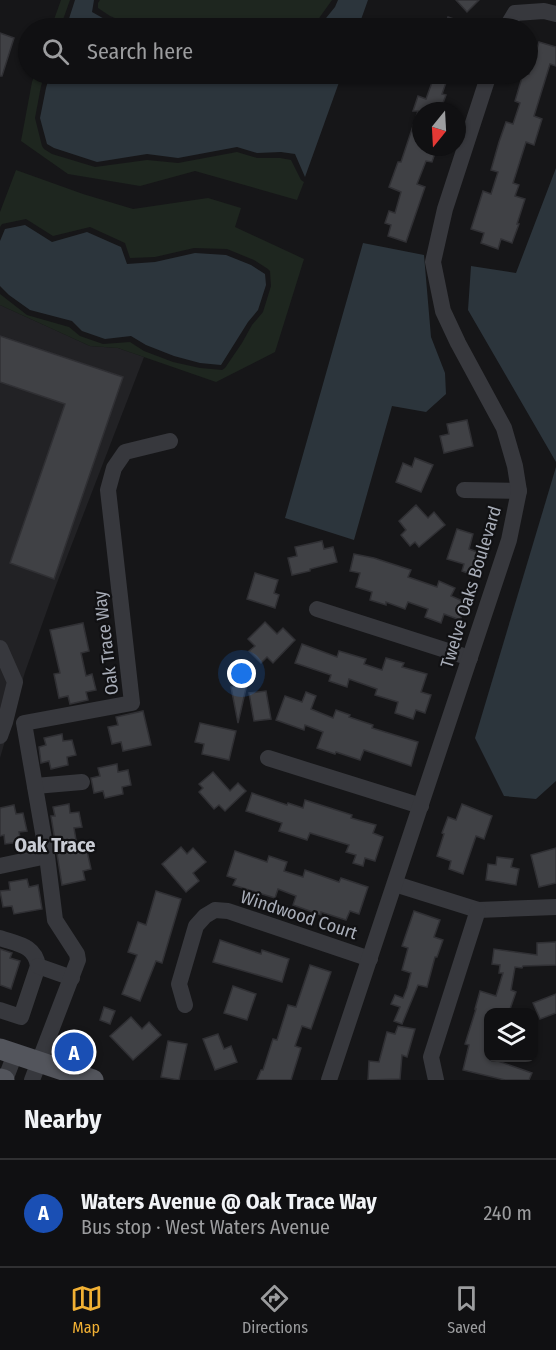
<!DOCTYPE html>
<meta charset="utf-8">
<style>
body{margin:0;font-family:"Fira Sans Condensed",sans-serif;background:#1e1e20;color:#f1f3f6}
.controls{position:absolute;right:18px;bottom:18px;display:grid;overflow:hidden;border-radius:12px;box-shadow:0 2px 4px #0004}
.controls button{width:54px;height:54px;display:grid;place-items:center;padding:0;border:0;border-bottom:2px solid #303032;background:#101012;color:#f1f3f6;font:30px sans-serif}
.compass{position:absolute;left:412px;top:102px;width:54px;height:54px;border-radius:50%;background:#101012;box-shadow:0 2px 4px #0004;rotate:198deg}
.you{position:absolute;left:242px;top:674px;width:21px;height:21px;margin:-15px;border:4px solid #fff;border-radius:50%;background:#1a73e8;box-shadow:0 0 0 9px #1a73e833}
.badge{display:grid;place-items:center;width:39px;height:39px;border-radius:50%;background:#f2b134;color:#fff;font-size:20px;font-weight:700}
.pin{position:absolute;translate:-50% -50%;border:3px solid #fff;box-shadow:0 2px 6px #0006}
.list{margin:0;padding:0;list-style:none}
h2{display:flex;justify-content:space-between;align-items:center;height:78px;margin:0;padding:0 24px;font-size:26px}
h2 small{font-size:20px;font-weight:400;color:#9c9d9f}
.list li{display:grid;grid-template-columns:39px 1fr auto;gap:18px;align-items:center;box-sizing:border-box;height:108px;padding:0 24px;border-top:2px solid #303032}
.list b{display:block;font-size:22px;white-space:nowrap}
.list p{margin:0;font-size:20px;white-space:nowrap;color:#9c9d9f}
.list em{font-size:20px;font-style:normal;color:#9c9d9f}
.icon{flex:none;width:33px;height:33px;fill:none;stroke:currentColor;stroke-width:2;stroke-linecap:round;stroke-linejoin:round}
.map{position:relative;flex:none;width:556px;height:1080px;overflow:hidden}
.search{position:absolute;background:#101012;box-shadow:0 2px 4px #0004;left:18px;right:18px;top:18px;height:66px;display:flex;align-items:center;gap:15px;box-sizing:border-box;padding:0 21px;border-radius:33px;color:#9c9d9f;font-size:22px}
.sheet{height:186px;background:#101012}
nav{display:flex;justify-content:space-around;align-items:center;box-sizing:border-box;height:84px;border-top:2px solid #303032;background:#101012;font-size:16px;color:#9c9d9f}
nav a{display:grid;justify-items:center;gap:3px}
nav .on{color:#f2b134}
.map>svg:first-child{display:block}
.built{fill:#222225}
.green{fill:#1e261f}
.water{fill:#2c353c}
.building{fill:#404145;stroke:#303034;stroke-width:1.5}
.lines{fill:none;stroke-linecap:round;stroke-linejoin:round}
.minor{stroke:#37383d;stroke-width:16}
.major{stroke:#53555c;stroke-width:21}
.labels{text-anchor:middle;stroke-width:4.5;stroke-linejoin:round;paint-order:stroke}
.street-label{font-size:18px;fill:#a8adb8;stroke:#111113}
.neighbourhood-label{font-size:20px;font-weight:bold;fill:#c9ccd4;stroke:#111113}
</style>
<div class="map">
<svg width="556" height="1080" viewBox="0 0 556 1080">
<rect width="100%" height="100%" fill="#161618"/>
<path class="built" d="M0,305l90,41 28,2 26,9 -89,231 -30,84 -25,86z"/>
<g class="green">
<path d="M61,0h9l-10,28h-9z"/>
<path d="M100,0h232l-20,28h-173l-29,-12 -12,-8v-5z"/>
<path d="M35,74h10l-4,12 -6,32 7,28 2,3 8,5 43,13 52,-7 31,3 59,-11 20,6h23l11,2 10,20 3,2 -7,18 -102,-29 -55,15 -72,-12 -47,-33 11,-59z"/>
<path d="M16,170l67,24 50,15 75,-11 33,10 -6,19 69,32 -29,93 -59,30 -98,-34 -28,-2 -90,-41v-11l27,21 42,12 11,9 23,8 27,-2 14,9 29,11 27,6 22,2 3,-2 17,-25 10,-18 11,-13 8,-26 -1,-15 -2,-2 -14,-9 -27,-11 -33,-1 -39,9 -25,1 -5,-15 -35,-16 -37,9 -27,-17 -24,5 -2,3v-15z"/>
</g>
<g class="water">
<path d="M75,0h19l-2,12 16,9 17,7h-59z"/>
<path d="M338,0h30l-10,28h-40l17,-21z"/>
<path d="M50,74h292l-37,103 -10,-23 -14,-2 -24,1 -20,-6 -59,11 -31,-4 -50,8 -43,-14 -7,-4 -7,-26 6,-30z"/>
<path d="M556,168v294l-88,-152 3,-44 45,7z"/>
<path d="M25,225l27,17 35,-10 34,15 6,17 28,-2 40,-9 31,2 25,10 14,9 1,11 -8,25 -10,12 -27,43 -21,-2 -26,-7 -28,-11 -15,-9 -26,3 -23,-8 -10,-10 -42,-11 -21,-15 -9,-9v-45l5,-12z"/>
<path d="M363,243l61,12 7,82 14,36 1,21 -20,18 -34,-6 -38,134 -69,-22z"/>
<path d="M556,467v314l-20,18 -32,-3 -29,-58z"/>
</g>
<g class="building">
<path d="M456,0h23l-12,12z"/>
<path d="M448,17l28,10v1h-32z"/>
<path d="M0,33l14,5 -12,38h-2z"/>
<path d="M539,42l17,5v19l-6,-2 -16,52 8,3 -8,26 -8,-3 -13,41 6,2 -4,11 10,3 -8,25h2l-7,19 -11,-4 -3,10 -17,-6 3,-10 -13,-4 12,-38 8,3 7,-22 -7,-2 8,-28 7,-20 7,2 7,-21 -5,-2 8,-27h6z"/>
<path d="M435,74h14l-7,20 4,1 -6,16h-19v36h16l-5,15 -6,-1 -9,23 8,3 -19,55 -18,-6 3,-11 -6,-2 4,-12 6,2 6,-21 -12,-5 9,-25h3l17,-51h-5l5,-15 8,3z"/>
<path d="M0,336l123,41 -69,202 -44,-16 55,-159 -65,-22z"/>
<path d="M467,420l6,26 -29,7 -4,-17 9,-2 -2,-10z"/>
<path d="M415,458l18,7 -12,27 -25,-10 7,-19 9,4z"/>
<path d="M416,505l12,13 6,-6 11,13 -26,22 -4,-5 -5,4 -9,-11 5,-5 -7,-9z"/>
<path d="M457,529l16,5 -4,15 8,3 -7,22 -8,-3 2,-7 -17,-5z"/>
<path d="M322,541l2,8 9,-2 4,15 -27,7v2l-18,4 -4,-17 9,-2 -2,-9z"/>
<path d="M354,554l20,4 37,12 -3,7 29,10 2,-6 16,7 -4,8 16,7 -7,17 -16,-6 -3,9 -16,-6 3,-8 -20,-7 -3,7 -19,-7v3l-16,-5 2,-8 -16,-5 4,-14 -10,-2z"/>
<path d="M255,573l23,7 -4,13 5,2 -4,13 -28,-9z"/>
<path d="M265,622l12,12 6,-6 12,12 -22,23 -6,-6 -6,6 -12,-12 6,-5 -7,-7z"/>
<path d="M83,623l6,28 -8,2 5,23 6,-2 4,16 -10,2 2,8 -18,4 -2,-8 -9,2 -5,-24 6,-1 -10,-43z"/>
<path d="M302,644l35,13 2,-6 27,8 -2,5 18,6 4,-12 18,5 -2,4 25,7 -6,18 10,3 -6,18 -9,-3 -3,9 -18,-6 3,-11 -23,-7 2,-6 -28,-10 -2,8 -18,-6 2,-6 -36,-12z"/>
<path d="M247,684l-9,39 -7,-36z"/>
<path d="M266,691l5,28 -17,2 -5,-28z"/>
<path d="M306,692l10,4 -5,13 22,9 3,-8 14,5 -1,2 24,8 -1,3 46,14 -7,24 -47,-16 -4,10 -24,-8 -1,2 -18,-6 6,-16 -18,-7 -1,5 -28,-10 9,-24 17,6z"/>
<path d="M143,711l8,34 -28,6 -2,-9 -9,2 -4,-17 10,-2 -2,-8z"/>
<path d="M200,723l36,8 -7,29 -27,-6 2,-10 -9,-2z"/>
<path d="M62,734l1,7 9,-1 4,15 -9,2 1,8 -17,4 -2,-8 -8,2 -2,-16 7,-2 -2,-7z"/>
<path d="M117,764l1,8 10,-2 3,15 -9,2 1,7 -18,4 -2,-7 -9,2 -3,-15 9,-2 -2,-8z"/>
<path d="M213,772l17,19 8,-8 8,8 -21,20 -6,-6 -5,4 -15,-17 4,-4 -4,-4z"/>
<path d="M252,793l35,12 1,-2 15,5 2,-8 47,15 -1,3 25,7 -3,8 10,4 -8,24 -10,-3 -2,8 -10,-3 3,-8 -10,-3 3,-7 -39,-12 -3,7 -28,-9 3,-8 -36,-12z"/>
<path d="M69,804l1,9 9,-1 3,15 -8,1 2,12 3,12 8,-1 4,18 -8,2 2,9 -23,5 -11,-69h4l-2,-9z"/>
<path d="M462,804l30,12 -8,23 -8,-3 -13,38 -14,-5 2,-8 -14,-5 7,-22 -2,-1 6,-16 8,3z"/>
<path d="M14,805l2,9 7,-1 4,18 -8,1 2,10 -16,2 -1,-9 -4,1v-28z"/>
<path d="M181,847l6,7 6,-6 13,14 -13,11 6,8 -13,11 -24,-28z"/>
<path d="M556,848v35l-17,4 -8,-32z"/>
<path d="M235,851l32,11 2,-6 18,6 -3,9 19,6 2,-7 34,12 2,-4 27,9 -9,27 -9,-3 -4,9 -25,-8v3l-28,-10 3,-9 -18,-7 -3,9 -42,-13 3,-6 -9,-3z"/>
<path d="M497,857l16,2 -2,8 8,2 -3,16 -30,-5 2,-16 8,1z"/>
<path d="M27,879l2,8 9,-2 4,24 -28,5 -2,-8 -9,1 -3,-16 10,-1 -1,-8z"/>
<path d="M156,891l25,8 -19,64 -6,-2 -16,40 -18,-7 15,-39 -9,-3 10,-30 8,3z"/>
<path d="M414,911l26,9 -6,17 9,3 -6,17h-2l-8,30 -9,-2 -16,39 -8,-3 6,-14 -9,-3 4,-9 8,3 4,-10 4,-15 -9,-3 6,-22 -6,-2z"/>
<path d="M220,940l41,14 1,-4 27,9 -7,23 -69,-20z"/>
<path d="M556,942v23l-33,1 -1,2 -7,-1 -4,23 5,2 -7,20h-20v46l43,15 -3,7h-24l-42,-10 6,-25 -4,-1 11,-35h-1l5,-18 16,5 7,-23h-4l1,-8 -8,-1 2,-15 43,6v-12z"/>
<path d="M0,949l12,4 -2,5 10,3 -9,28 -11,-4z"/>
<path d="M310,965l21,7 -20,57 -9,-3 -7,20 6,2 -10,32h-34l4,-10h2l10,-31 4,1 11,-35 8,2z"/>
<path d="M233,986l23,8 -9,26 -23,-7z"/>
<path d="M556,994v19l-16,6 -7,-16z"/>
<path d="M104,1007l11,4 -5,13 -10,-4z"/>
<path d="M131,1017l11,12 7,-7 12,13 -28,25 -23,-24z"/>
<path d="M398,1026l17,3 -8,28 -5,-2 -2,24 -32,1 1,-19 10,1 8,-30 8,2z"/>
<path d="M218,1034l6,15 7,-3 6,16 -22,8 -12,-31z"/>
<path d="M168,1041l19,3 -8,36 -18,-3z"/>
</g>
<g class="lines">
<g class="minor">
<path d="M506,28l9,-15 29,-2 12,3"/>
<path d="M464,490l55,1"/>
<path d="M317,609l153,49"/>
<path d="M0,648l15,34 -10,40 -5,14"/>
<path d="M268,758l153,48"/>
<path d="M35,786l47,-4"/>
<path d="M0,866l47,-10"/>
<path d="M395,884l83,26 78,-3"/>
<path d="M0,938c17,6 35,7 38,28l-17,51 -21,-7"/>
<path d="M38,966l34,12"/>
<path d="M185,1005l-6,-21 17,-58 9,-10 10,-6 13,1 142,48"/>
<path d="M5,1080l10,-26"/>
<path d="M32,1080l46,-120 -1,-6 -22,-34 -8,-64 -23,-133 108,-20 -24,-213 6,-22 11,-16 45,-11"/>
<path d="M329,1080l180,-540 10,-49 -4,-25 -11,-38 -46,-85 -15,-32 -10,-49 12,-53 44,-135"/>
<path d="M436,1080l-5,-23 47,-147"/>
</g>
<g class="major">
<path d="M0,1049l93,31"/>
<path d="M0,1079l4,1"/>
</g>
</g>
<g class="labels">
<g class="street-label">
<text transform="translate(471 587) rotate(-73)" y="6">Twelve Oaks Boulevard</text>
<text transform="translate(106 643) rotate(-97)" y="6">Oak Trace Way</text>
<text transform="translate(299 915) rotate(18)" y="6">Windwood Court</text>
</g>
<g class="neighbourhood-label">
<text x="55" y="852">Oak Trace</text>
</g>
</g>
</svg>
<div class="controls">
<button><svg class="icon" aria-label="layers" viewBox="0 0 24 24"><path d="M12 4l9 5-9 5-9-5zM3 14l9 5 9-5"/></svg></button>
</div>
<svg class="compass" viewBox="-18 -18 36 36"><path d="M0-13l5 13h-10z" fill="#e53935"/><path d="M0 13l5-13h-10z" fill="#9c9d9f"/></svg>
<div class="you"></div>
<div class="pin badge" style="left:74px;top:1052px;background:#1a4fb4">A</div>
<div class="search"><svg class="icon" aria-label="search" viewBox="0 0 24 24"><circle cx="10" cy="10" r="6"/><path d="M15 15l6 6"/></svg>Search here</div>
</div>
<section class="sheet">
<h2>Nearby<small></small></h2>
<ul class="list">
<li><span class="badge" style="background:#1a4fb4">A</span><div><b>Waters Avenue @ Oak Trace Way</b><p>Bus stop · West Waters Avenue</p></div><em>240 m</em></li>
</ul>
</section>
<nav>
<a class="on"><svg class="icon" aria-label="map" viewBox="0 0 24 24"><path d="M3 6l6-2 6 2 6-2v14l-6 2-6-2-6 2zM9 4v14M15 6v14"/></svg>Map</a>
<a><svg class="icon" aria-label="directions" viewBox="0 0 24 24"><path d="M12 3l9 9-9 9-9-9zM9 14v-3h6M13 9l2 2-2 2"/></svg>Directions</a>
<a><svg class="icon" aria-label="saved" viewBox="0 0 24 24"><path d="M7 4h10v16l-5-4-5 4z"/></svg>Saved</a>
</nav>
